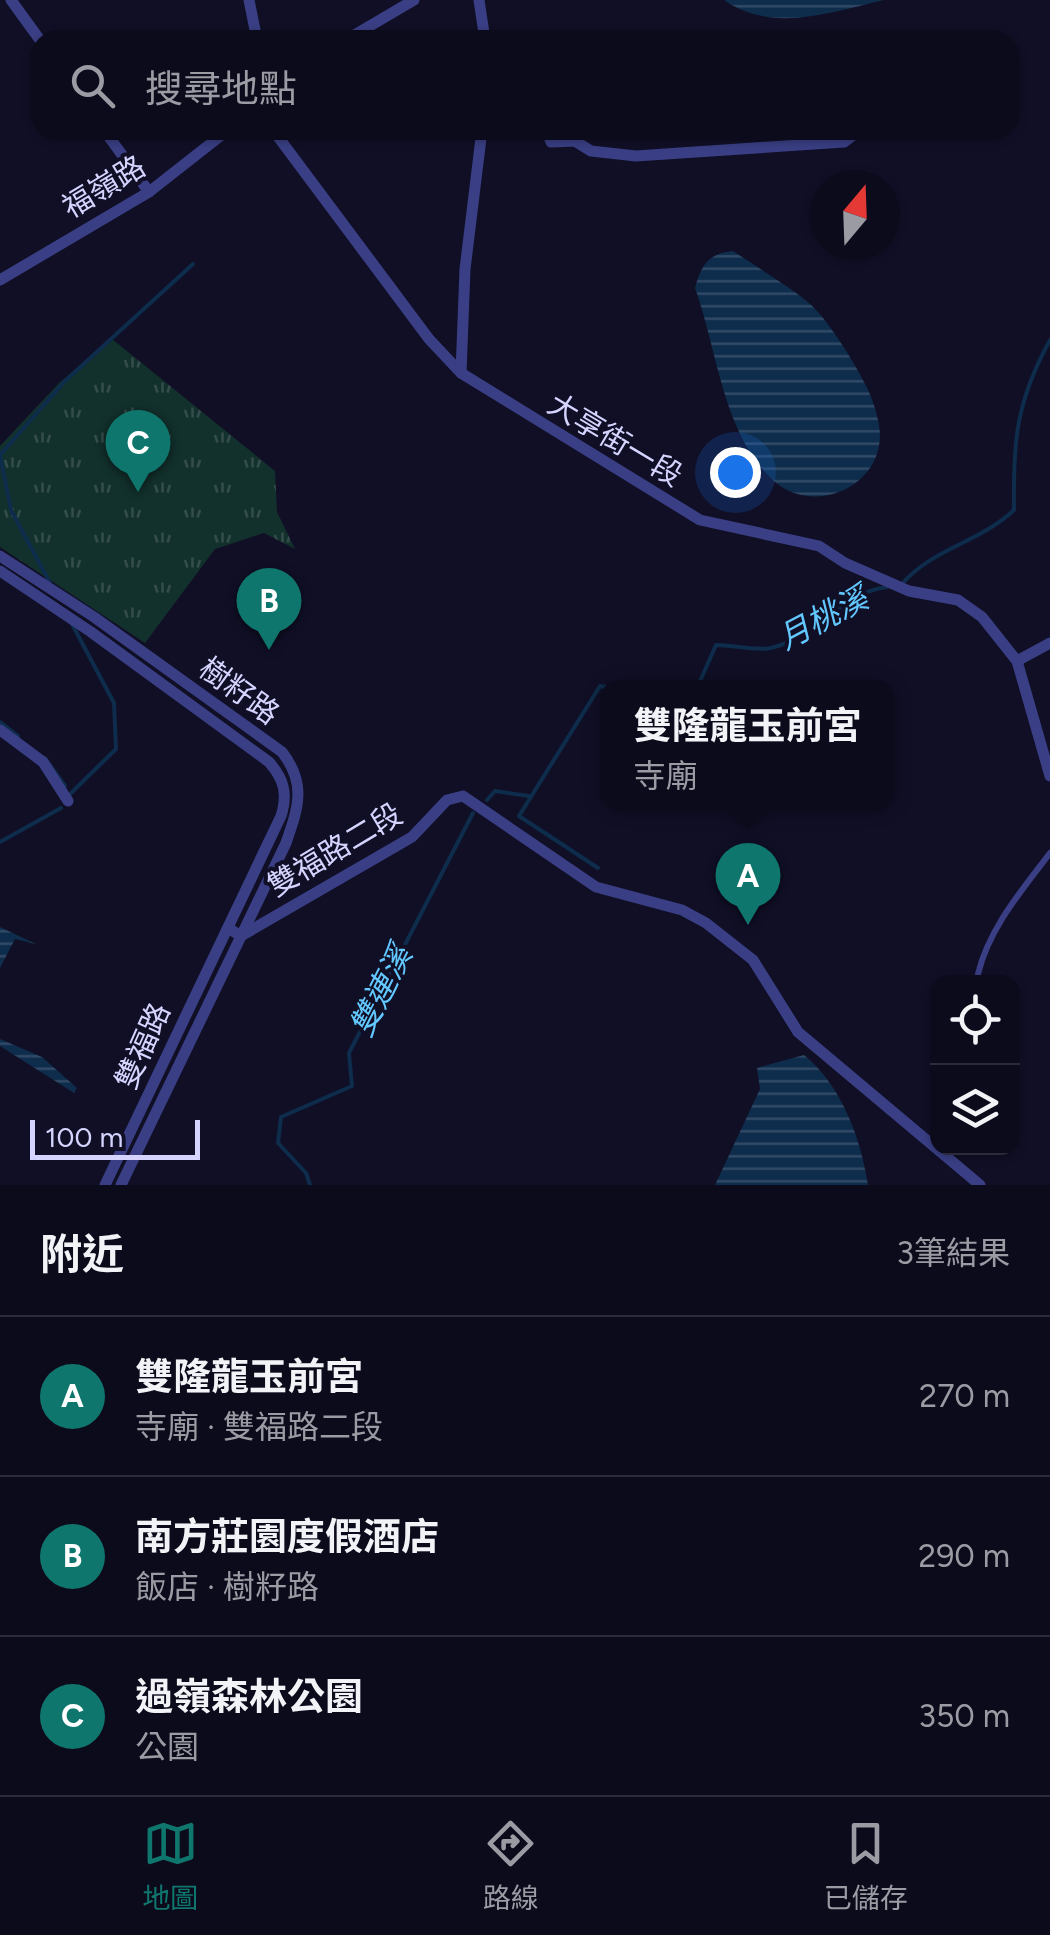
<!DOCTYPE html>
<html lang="zh-TW">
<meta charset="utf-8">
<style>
body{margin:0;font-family:Figtree,"Noto Sans TC",sans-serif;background:#151425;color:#f1f3f6}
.controls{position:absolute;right:30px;bottom:30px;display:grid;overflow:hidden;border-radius:20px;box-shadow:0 2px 8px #0004}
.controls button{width:90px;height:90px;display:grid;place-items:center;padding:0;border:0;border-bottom:2px solid #2c2b3b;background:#0c0b1c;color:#f1f3f6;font:50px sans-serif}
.compass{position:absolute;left:810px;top:170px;width:90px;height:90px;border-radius:50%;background:#0c0b1c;box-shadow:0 2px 8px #0004;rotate:19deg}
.scale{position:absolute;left:30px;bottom:25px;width:170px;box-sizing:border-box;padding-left:10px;border:5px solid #d4d4ff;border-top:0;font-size:28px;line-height:35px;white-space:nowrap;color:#d4d4ff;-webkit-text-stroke:8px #100f26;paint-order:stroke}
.you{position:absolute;left:735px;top:472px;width:35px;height:35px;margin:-25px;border:8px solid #fff;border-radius:50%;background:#1a73e8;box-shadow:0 0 0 15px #1a73e833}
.badge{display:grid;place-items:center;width:65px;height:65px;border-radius:50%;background:#0f766e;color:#fff;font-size:32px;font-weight:700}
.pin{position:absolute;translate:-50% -82px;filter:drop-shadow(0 2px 5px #0008)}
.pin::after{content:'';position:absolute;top:52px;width:35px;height:30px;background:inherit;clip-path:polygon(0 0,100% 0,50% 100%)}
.popup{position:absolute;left:600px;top:680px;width:295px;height:130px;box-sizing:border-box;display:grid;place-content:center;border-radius:20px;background:#0c0b1c;filter:drop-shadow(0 2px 8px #0005);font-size:32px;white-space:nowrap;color:#9a9ba3}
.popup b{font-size:38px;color:#f1f3f6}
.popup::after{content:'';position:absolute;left:50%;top:100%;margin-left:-20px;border:20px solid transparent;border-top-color:#0c0b1c}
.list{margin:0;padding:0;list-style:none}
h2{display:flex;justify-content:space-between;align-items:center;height:130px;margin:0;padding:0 40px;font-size:42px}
h2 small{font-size:32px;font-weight:400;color:#9a9ba3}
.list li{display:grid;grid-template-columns:65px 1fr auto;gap:30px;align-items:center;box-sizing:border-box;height:160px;padding:0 40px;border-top:2px solid #2c2b3b}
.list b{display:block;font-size:38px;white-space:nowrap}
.list p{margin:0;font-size:32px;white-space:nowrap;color:#9a9ba3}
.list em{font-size:32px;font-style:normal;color:#9a9ba3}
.icon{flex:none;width:55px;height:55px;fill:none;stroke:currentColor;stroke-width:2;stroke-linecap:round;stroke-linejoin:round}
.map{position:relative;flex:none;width:1050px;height:1185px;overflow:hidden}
.search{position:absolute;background:#0c0b1c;box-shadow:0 2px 8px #0004;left:30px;right:30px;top:30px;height:110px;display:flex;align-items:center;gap:25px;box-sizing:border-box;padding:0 35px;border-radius:30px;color:#9a9ba3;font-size:38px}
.sheet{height:610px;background:#0c0b1c}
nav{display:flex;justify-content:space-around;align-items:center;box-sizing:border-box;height:140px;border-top:2px solid #2c2b3b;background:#0c0b1c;font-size:28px;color:#9a9ba3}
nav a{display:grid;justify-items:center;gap:5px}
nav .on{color:#0f766e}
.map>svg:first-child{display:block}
.grass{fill:url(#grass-tufts)}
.water{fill:url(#water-rules)}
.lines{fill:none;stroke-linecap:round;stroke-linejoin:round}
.stream{stroke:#0e2c4b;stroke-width:4}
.service{stroke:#3a3f85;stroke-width:6}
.minor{stroke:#3a3f85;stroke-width:11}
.labels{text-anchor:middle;stroke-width:8;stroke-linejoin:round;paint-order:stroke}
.street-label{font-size:30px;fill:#d4d4ff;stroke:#100f26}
.water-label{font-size:32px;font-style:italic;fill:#62c8ff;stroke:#100f26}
</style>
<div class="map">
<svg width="1050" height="1185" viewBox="0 0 1050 1185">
<defs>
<pattern id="grass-tufts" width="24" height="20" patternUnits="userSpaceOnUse" patternTransform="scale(2.5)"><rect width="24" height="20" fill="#12302c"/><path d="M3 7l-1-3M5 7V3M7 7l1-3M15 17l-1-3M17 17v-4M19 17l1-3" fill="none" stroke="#344d4c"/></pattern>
<pattern id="water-rules" width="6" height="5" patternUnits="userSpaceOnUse" patternTransform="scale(2.5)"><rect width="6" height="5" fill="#0e2c4b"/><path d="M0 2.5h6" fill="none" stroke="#304a66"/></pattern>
</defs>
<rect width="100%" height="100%" fill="#100f26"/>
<path class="grass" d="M112,339l163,132 2,41 18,37 -31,-16 -49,16 -70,94 -145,-96v-101l60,-64z"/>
<g class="water">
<path d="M724,0h160c-53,12 -111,34 -160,0z"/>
<path d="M733,251c25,17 53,33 76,52 17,14 46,60 56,81 7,12 15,37 15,51 0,53 -66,80 -105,47 -52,-45 -58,-134 -80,-194 6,-23 14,-35 38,-37z"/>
<path d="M0,927l36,17 -21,-5 -15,29z"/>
<path d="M0,1039l42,18 35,31 -3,5 -74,-47z"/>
<path d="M804,1055c38,31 57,84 64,130h-153l45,-96 -3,-21z"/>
</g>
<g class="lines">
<g class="stream">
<path d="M50,583l-39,-73 -11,-55 64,-73 129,-118"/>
<path d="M901,585c30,-36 78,-42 113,-75 -1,-69 2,-108 36,-170"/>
<path d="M697,688l19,-43c16,0 39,6 55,3 44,-10 72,-56 116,-61"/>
<path d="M0,722l18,14"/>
<path d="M45,758l20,28"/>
<path d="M70,794l46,-45 -2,-46 -42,-79"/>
<path d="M487,800l8,-9 34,5"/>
<path d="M0,842l61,-34"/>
<path d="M598,868l-79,-52 81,-130 11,2"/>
<path d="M310,1185l-4,-12 -28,-30 3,-26 71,-31 -3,-33 124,-240"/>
</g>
<path class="service" d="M978,974c11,-46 44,-84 72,-121"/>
<g class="minor">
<path d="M11,0l29,40"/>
<path d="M249,0l8,40"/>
<path d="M479,0l6,40"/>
<path d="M346,40l68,-40"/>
<path d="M104,130l45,62"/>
<path d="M273,130l156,209 32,34 239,147 119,26 26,17 64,28 49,9 24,17 35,44 33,115"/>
<path d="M546,130l5,12 24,-1 16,10 45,5 208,-14 16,-12"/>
<path d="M0,280l149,-88 79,-62"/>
<path d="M461,373l4,-104 17,-139"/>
<path d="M0,556l94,61 188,135c25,32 16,56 4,91l-165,342"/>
<path d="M0,571l91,61 178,130c15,17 19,32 12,54l-176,369"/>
<path d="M1017,661l33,-18"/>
<path d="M0,730l43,32 25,39"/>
<path d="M228,928l13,8 171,-99 35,-37 16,-4 133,91 86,23 24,13 47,37 45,72 182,153"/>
</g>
</g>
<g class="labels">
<g class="street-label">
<text transform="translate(104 187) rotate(-31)" y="10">福嶺路</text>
<text transform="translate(615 440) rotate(31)" y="10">大享街一段</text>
<text transform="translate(239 691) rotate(36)" y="10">樹籽路</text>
<text transform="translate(335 850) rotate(-31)" y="10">雙福路二段</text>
<text transform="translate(143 1046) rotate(-66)" y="10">雙福路</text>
</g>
<g class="water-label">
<text transform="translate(823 618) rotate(-28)" y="11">月桃溪</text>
<text transform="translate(381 991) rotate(-63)" y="11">雙連溪</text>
</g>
</g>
</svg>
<div class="controls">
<button><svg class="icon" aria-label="locate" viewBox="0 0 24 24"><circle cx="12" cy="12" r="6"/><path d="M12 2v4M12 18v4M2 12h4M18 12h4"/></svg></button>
<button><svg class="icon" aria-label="layers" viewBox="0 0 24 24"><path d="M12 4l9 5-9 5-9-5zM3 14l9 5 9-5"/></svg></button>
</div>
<svg class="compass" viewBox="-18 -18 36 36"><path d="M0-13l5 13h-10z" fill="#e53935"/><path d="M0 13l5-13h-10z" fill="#9a9ba3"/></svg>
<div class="scale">100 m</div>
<div class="you"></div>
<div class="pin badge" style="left:748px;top:925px">A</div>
<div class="popup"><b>雙隆龍玉前宮</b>寺廟</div>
<div class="pin badge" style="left:269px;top:650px">B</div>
<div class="pin badge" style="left:138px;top:492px">C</div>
<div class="search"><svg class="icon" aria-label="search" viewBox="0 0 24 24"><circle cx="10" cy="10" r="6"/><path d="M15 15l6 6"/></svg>搜尋地點</div>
</div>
<section class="sheet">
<h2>附近<small>3筆結果</small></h2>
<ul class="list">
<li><span class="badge">A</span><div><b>雙隆龍玉前宮</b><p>寺廟 · 雙福路二段</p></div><em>270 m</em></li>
<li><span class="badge">B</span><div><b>南方莊園度假酒店</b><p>飯店 · 樹籽路</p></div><em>290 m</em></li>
<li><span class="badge">C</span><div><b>過嶺森林公園</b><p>公園</p></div><em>350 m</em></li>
</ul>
</section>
<nav>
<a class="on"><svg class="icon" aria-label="map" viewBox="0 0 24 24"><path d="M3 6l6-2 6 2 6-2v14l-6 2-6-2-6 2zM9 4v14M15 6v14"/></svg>地圖</a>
<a><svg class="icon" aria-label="directions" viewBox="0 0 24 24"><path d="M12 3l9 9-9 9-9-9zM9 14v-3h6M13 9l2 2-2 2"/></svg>路線</a>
<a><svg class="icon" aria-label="saved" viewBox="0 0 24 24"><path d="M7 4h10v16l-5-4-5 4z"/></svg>已儲存</a>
</nav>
